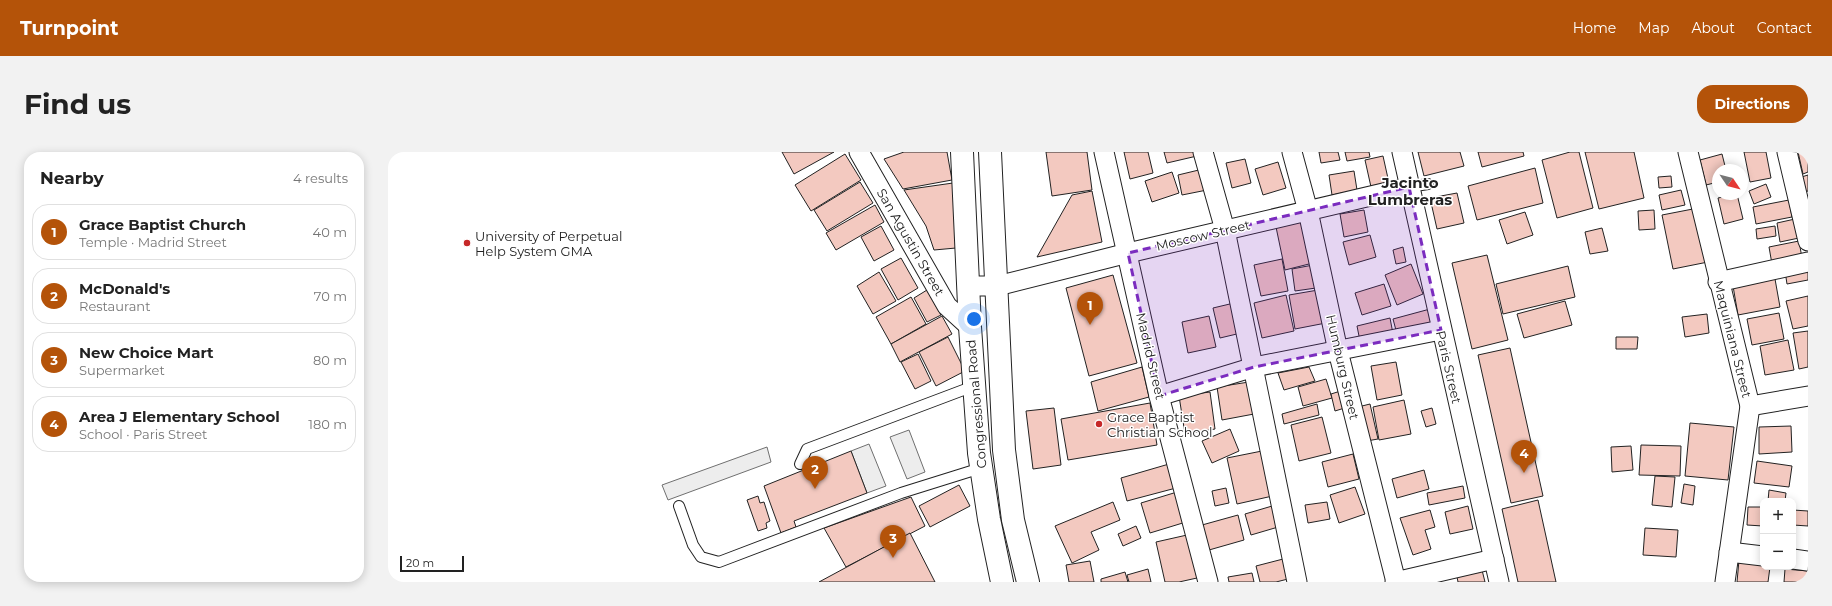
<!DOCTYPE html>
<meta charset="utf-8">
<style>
body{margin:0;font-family:Montserrat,sans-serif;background:#f2f2f2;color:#222}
.controls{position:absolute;right:12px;bottom:12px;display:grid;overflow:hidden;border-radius:8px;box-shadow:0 2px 10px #0003}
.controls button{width:36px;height:36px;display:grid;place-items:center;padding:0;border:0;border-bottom:1px solid #e0e0e0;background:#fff;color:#222;font:20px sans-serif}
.compass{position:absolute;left:1324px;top:12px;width:36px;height:36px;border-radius:50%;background:#fff;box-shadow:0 2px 10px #0003;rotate:125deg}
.scale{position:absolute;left:12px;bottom:10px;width:64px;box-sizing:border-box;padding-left:4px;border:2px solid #222;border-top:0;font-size:11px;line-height:14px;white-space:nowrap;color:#222;-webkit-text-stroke:3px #fff;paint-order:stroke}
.you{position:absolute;left:586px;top:167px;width:14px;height:14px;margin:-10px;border:3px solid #fff;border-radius:50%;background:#1a73e8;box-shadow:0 0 0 6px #1a73e833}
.badge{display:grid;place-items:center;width:26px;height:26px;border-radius:50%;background:#b45309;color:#fff;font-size:13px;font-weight:700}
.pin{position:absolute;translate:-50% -33px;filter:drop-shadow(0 1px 2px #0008)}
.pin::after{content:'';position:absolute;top:21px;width:14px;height:12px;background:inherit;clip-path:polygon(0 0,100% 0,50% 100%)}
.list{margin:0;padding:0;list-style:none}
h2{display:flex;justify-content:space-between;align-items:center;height:52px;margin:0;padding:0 16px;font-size:17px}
h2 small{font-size:13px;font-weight:400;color:#767676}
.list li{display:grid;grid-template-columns:26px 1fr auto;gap:12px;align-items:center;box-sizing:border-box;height:56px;margin:0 8px 8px;padding:0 8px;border:1px solid #e0e0e0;border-radius:16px}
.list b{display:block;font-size:15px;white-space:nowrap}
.list p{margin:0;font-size:13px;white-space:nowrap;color:#767676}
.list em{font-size:13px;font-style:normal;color:#767676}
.map{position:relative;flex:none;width:1420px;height:430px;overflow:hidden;border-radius:16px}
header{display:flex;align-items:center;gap:24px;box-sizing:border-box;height:56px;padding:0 20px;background:#b45309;color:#fff}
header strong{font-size:19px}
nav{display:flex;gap:22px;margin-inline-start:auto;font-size:14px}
.intro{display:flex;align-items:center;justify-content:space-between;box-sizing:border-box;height:96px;padding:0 24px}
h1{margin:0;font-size:28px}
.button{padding:10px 18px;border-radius:16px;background:#b45309;color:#fff;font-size:14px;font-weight:700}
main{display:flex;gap:24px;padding:0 24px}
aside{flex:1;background:#fff;border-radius:16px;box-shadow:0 2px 10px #0003}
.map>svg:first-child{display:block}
.parking{fill:#ededed;stroke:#6f6f6f}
.building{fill:#f3c9c0;stroke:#222}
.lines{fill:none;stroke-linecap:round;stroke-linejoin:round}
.service-casing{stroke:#222;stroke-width:12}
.minor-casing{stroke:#222;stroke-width:21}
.secondary-casing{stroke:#222;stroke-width:24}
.service{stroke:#fff;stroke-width:10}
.minor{stroke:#fff;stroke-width:19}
.secondary{stroke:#fff;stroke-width:22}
.marked{fill:#7b2cbf;fill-opacity:0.2;stroke:#7b2cbf;stroke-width:3;stroke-dasharray:8 5;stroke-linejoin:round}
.poi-dot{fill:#c62828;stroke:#fff;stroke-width:1.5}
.labels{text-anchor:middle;stroke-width:3;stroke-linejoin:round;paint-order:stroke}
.street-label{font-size:13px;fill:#222;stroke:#fff}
.poi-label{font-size:13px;fill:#222;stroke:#fff;text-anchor:start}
.quarter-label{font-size:15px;font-weight:bold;fill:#222;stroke:#fff}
</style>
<header>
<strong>Turnpoint</strong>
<nav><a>Home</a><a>Map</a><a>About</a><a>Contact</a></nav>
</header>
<div class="intro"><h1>Find us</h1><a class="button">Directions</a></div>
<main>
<aside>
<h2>Nearby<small>4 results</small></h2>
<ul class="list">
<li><span class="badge">1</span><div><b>Grace Baptist Church</b><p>Temple · Madrid Street</p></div><em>40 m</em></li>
<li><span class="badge">2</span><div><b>McDonald's</b><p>Restaurant</p></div><em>70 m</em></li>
<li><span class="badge">3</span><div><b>New Choice Mart</b><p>Supermarket</p></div><em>80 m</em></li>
<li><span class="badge">4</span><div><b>Area J Elementary School</b><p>School · Paris Street</p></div><em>180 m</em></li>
</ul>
</aside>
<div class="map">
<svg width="1420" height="430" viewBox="0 0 1420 430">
<rect width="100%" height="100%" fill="#fff"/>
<g class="parking">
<path d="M521,278l16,42 -18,7 -17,-42z"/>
<path d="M481,292l17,42 -19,7 -16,-42z"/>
<path d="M379,295l4,15 -103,38 -6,-15z"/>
</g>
<g class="building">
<path d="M394,0h52l-40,22z"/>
<path d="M516,0h43l5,28 -49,9 -19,-30z"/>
<path d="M658,0h41l5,38 -40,6z"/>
<path d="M736,0h24l5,21 -23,6z"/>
<path d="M776,0h32l1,4 -30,7z"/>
<path d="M931,0h19l2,8 -19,3z"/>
<path d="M957,0h24l1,5 -23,4z"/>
<path d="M1030,0h42l4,14 -40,10z"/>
<path d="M1090,0h45l1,4 -42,11z"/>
<path d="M1182,0h9l14,56 -36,10 -15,-58z"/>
<path d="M1197,0h49l10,46 -45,11z"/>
<path d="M1356,0h22l5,26 -21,4z"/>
<path d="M1410,0h10v20l-5,2z"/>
<path d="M457,2l16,26 -50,31 -16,-26z"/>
<path d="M1334,2l4,16h-8v12l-12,3 -6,-25z"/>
<path d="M995,4l6,27 -18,4 -6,-27z"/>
<path d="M857,7l6,24 -19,5 -6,-25z"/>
<path d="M890,10l8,26 -23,7 -8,-26z"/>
<path d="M1147,16l8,35 -66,17 -9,-34z"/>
<path d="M815,17l4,21 -25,5 -4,-20z"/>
<path d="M966,19l3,19 -25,5 -3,-20z"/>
<path d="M784,20l7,21 -27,9 -7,-21z"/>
<path d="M1420,23v16l-6,2 -4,-15z"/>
<path d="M1283,24l1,11 -13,1 -1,-11z"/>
<path d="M472,30l13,21 -46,28 -13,-21z"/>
<path d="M565,31l3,65 -22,2 -8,-24 -22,-36z"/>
<path d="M1378,32l5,13 -17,7 -5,-13z"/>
<path d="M1293,38l4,15 -23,5 -3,-15z"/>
<path d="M704,39l10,51 -65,15 35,-62z"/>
<path d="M1069,41l7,30 -27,6 -7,-31z"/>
<path d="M1349,42l6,25 -19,5 -6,-26z"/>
<path d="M1401,48l3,17 -36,7 -3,-17z"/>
<path d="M487,53l9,17 -48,28 -10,-17z"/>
<path d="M1310,56l10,54 -35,7 -11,-54z"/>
<path d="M976,58l4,22 -24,5 -4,-23z"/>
<path d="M1266,58l1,19 -16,1 -1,-19z"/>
<path d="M1137,60l8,23 -26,9 -8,-24z"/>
<path d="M1407,67l4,19 -19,4 -3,-19z"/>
<path d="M918,69l11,41 -32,8 -9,-43z"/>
<path d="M493,74l13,24 -20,11 -13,-24z"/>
<path d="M1387,74l1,10 -19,3 -1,-10z"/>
<path d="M1214,76l6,23 -18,3 -5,-22z"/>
<path d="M982,83l6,22 -27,8 -6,-23z"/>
<path d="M1411,89l3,17 -30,6 -3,-17z"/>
<path d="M1015,95l3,15 -10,2 -3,-14z"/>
<path d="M1099,103l21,85 -36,9 -20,-86z"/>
<path d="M513,106l17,30 -20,12 -17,-31z"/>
<path d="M894,107l6,32 -27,5 -7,-31z"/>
<path d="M1023,112l12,30 -26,11 -12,-30z"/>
<path d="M925,113l3,23 -21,3 -3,-22z"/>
<path d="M1180,114l7,31 -72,17 -7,-30z"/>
<path d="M1420,115v13l-21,4 -2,-13z"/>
<path d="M491,120l17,29 -23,13 -16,-28z"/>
<path d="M725,123l24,88 -48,13 -23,-88z"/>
<path d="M1387,127l5,28 -42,8 -5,-29z"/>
<path d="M996,132l7,22 -29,9 -7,-22z"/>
<path d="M936,137l7,33 -36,7 -6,-34z"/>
<path d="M539,138l14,25 -14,7 -13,-24z"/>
<path d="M898,143l8,36 -32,7 -8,-35z"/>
<path d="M1420,144v30l-15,3 -7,-28z"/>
<path d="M523,145l15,27 -35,20 -15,-27z"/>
<path d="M1177,149l7,24 -48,13 -7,-24z"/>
<path d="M846,151l7,30 -21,5 -7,-30z"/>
<path d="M1042,157l4,15 -37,10 -4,-15z"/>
<path d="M1391,161l5,26 -32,6 -5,-26z"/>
<path d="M1319,162l2,19 -24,4 -3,-20z"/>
<path d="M554,164l10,18 -52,28 -9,-18z"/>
<path d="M821,164l7,31 -28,6 -6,-31z"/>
<path d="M1002,166l4,21 -33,7 -4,-20z"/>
<path d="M1420,179v36l-9,2 -6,-36z"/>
<path d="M560,185l17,34 -29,15 -17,-34z"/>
<path d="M1228,185h22l-1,12h-21z"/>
<path d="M1400,188l6,30 -29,5 -5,-29z"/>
<path d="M1122,196l33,148 -32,7 -33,-148z"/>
<path d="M530,202l13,27 -16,8 -14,-27z"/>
<path d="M1008,210l6,33 -25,5 -6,-34z"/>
<path d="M754,215l7,30 -51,14 -7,-29z"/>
<path d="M921,215l6,14 -31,9 -6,-17z"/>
<path d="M938,227l6,19 -29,8 -5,-19z"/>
<path d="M861,230l5,32 -32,6 -5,-33z"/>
<path d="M959,237l4,17 -16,5 -4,-17z"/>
<path d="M822,240l5,37 -30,5 -6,-38z"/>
<path d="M1016,248l7,34 -32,6 -6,-33z"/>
<path d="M762,251l7,42 -89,15 -7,-41z"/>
<path d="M929,252l2,11 -35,9 -2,-10z"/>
<path d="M982,252l8,35 -17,3 -7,-34z"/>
<path d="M666,256l7,57 -28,4 -7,-58z"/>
<path d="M1044,256l4,16 -10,3 -5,-16z"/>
<path d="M934,265l9,36 -32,8 -8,-36z"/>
<path d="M1302,271l44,4 -6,53 -43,-4z"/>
<path d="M1403,274l1,26 -33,2v-27z"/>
<path d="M842,277l9,22 -27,12 -10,-22z"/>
<path d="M1253,293l40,1 -1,30 -41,-1z"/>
<path d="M1243,294l2,24 -21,2 -1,-25z"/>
<path d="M879,298l10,45 -40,9 -10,-46z"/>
<path d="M463,299l16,42 -73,28 2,6 -15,6 -17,-47z"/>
<path d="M965,302l6,25 -31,8 -6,-25z"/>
<path d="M1369,309l35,5 -3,21 -35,-4z"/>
<path d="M781,312l7,24 -49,13 -6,-23z"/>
<path d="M1036,318l5,19 -32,9 -5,-19z"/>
<path d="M1267,324l20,1 -3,30 -20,-2z"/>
<path d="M1296,332l11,2 -2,19 -12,-2z"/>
<path d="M571,333l11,21 -40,21 -11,-21z"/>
<path d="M1075,334l2,12 -36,7 -2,-12z"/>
<path d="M967,335l10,27 -26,9 -9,-28z"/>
<path d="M838,336l3,15 -14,3 -3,-15z"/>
<path d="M1381,338l17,3 -1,8h-17z"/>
<path d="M789,340l9,30 -36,11 -9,-30z"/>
<path d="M370,344l2,7 4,-1 6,19 -4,2 1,5 -9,3 -11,-31z"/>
<path d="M523,345l14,29 -79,41 -22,-39z"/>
<path d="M1150,348l18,82h-38l-16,-73z"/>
<path d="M725,350l7,18 -29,12 8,18 -27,13 -17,-37z"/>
<path d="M939,350l3,17 -22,4 -3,-18z"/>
<path d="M891,352l6,21 -34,10 -6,-21z"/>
<path d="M1080,354l5,23 -23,5 -5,-22z"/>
<path d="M1360,355h15v19l-16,-1z"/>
<path d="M1042,358l5,17 -10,3 6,19 -18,6 -13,-37z"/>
<path d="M1405,358l15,1v15l-15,-1z"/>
<path d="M850,363l6,25 -35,10 -7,-25z"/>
<path d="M748,374l5,12 -18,8 -5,-12z"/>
<path d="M1257,376l33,2 -2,27 -33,-2z"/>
<path d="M522,381l25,49h-116z"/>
<path d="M799,383l10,43 -18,4h-14l-9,-40z"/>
<path d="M899,406l5,20 -16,4h-16l-4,-16z"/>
<path d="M1351,408l24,2v5h7l-2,15h-31z"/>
<path d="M702,409l4,21h-25l-3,-17z"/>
<path d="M1093,414l4,16h-27l-2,-10z"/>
<path d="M760,417l3,13h-22l-2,-7z"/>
<path d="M1397,417l23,2v11h-24z"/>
<path d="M737,420l3,10h-27v-3z"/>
<path d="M864,421l2,9h-25l-1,-5z"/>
</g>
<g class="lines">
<g class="service-casing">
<g id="service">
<path d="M1021,35l19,-3"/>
<path d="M412,312l7,-15 167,-63"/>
<path d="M291,354l14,39 8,12 18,5 182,-69 80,-25"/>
</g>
</g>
<g class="minor-casing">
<g id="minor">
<path d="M471,0l88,154 23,21"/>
<path d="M716,0l55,244 49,186"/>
<path d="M815,0l22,78 72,352"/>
<path d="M904,0l16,59 30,140 58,231"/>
<path d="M1014,0l97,430"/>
<path d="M1300,0l62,254 -25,176"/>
<path d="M1399,0l21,89"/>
<path d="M1330,130l90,-20"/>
<path d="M580,134h29l131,-33 281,-66"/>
<path d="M771,244l95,-29 187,-37"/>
<path d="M1362,254l58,-10"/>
<path d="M1341,400l34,4"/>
<path d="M1405,407l15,2"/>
<path d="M1007,430l99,-23"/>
</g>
</g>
<g class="secondary-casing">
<g id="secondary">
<path d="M574,0l8,175 9,126 10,66 13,63"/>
<path d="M602,0l14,298 9,70 15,62"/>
</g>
</g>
<use href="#service" class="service"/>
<use href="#minor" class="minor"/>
<use href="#secondary" class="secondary"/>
</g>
<path class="marked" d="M1021,35l32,143 -187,37 -95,29 -31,-143z"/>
<g class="poi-dot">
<circle cx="79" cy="91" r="4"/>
<circle cx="711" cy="272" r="4"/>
</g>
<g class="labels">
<g class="street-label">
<text transform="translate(815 83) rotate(-13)" y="5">Moscow Street</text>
<text transform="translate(523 90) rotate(60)" y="5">San Agustin Street</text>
<text transform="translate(1345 187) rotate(76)" y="5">Maquiniana Street</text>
<text transform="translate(763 204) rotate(77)" y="5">Madrid Street</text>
<text transform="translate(955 215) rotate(77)" y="5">Humburg Street</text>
<text transform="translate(1061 215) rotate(77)" y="5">Paris Street</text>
<text transform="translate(588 252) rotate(-95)" y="5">Congressional Road</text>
</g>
<g class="poi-label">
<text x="87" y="89">University of Perpetual<tspan x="87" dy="15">Help System GMA</tspan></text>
<text x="719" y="270">Grace Baptist<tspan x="719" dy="15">Christian School</tspan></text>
</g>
<g class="quarter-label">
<text x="1022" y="36">Jacinto<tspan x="1022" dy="17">Lumbreras</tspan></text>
</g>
</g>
</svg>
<div class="controls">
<button>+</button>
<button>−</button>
</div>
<svg class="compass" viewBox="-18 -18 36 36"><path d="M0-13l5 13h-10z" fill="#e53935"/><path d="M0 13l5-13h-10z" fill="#767676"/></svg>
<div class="scale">20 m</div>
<div class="you"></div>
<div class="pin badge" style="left:702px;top:173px">1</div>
<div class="pin badge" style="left:427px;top:337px">2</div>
<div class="pin badge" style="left:505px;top:406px">3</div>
<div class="pin badge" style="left:1136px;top:321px">4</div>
</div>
</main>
